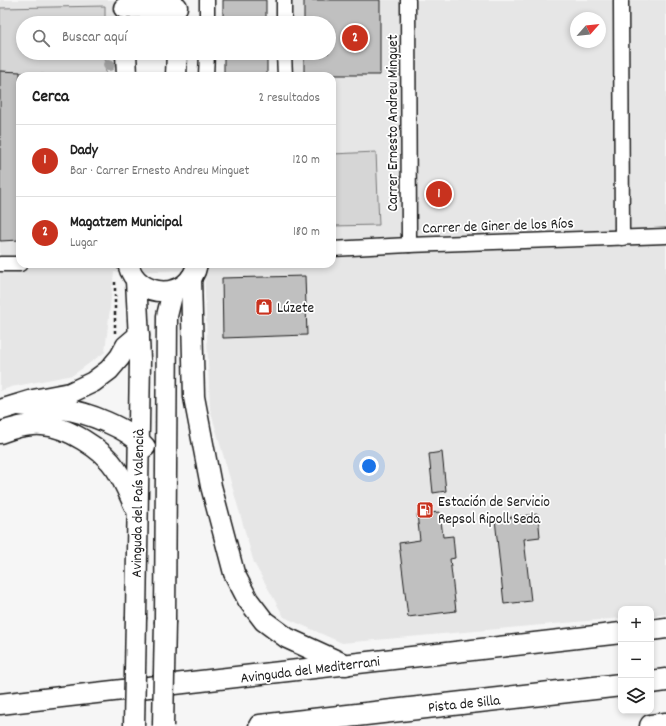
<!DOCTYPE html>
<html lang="es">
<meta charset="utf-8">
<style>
body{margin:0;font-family:Dekko,sans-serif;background:#f2f2f2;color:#222}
.controls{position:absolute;right:12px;bottom:12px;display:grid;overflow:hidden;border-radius:8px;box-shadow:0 2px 6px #0003}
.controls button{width:36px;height:36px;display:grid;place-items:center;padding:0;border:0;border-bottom:1px solid #e0e0e0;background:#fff;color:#222;font:20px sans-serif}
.compass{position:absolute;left:570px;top:12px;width:36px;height:36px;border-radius:50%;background:#fff;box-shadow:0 2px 6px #0003;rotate:63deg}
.you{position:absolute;left:369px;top:466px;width:14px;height:14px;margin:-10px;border:3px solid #fff;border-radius:50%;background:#1a73e8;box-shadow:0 0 0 6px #1a73e833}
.badge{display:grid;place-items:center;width:26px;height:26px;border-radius:50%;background:#c8321e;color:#fff;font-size:13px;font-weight:700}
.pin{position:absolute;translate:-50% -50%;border:2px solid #fff;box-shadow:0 1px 4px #0006}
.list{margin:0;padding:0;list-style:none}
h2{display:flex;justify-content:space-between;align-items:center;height:52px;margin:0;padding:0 16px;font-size:17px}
h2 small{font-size:13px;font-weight:400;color:#767676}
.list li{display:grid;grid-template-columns:26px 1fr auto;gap:12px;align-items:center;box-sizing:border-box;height:72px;padding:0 16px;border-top:1px solid #e0e0e0}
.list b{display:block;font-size:15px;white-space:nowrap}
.list p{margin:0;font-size:13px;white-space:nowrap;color:#767676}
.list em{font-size:13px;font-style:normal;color:#767676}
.icon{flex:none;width:22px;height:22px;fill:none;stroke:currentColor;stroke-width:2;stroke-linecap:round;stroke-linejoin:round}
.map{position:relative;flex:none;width:666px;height:726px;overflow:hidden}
.search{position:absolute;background:#fff;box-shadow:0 2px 6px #0003;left:16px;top:16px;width:320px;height:44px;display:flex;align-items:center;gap:10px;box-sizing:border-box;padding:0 14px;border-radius:22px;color:#767676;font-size:15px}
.panel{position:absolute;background:#fff;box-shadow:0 2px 6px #0003;left:16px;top:72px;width:320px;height:196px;border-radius:12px}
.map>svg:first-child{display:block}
.built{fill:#e6e6e6;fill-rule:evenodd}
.green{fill:#d6d6d6;stroke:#797979}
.building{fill:#c0c0c0;stroke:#1c1c1c}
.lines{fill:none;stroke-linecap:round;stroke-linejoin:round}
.street-casing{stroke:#1c1c1c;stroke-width:17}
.secondary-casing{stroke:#1c1c1c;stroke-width:23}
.highway-casing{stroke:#1c1c1c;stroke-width:25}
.path{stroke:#1c1c1c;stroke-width:2.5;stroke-dasharray:3 3;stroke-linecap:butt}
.street{stroke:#fff;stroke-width:14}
.secondary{stroke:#fff;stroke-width:20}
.highway{stroke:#fff;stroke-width:22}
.secondary-bridge-casing{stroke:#1c1c1c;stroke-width:23;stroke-linecap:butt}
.secondary-bridge{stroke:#fff;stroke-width:20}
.tree{fill:#a2a2a2}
.labels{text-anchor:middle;stroke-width:3.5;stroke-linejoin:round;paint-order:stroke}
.street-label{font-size:15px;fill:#1c1c1c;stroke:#fff}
.poi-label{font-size:15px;fill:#1c1c1c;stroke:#fff;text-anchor:start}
</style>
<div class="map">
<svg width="666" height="726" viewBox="0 0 666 726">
<rect width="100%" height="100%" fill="#f6f6f6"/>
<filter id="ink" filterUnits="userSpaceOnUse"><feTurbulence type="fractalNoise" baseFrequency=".025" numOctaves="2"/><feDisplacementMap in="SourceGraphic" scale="8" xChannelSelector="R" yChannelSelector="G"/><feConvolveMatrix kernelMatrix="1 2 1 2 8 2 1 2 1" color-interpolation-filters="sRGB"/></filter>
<g filter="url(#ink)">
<path class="built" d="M0,0h124l1,23h-102v30h104v23h-107v188h312v-188h-47l-1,-23h45v-30h-45v-23h382v614l-15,2v-7h-30v9l-279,25 -58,-26 -30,-54 -44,-154 -6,-139 -90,2 -9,80 -32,23 -62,12 -11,4zM576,18h24v24h-24z"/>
<g class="green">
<path d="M105,6v17h-82v30h82l1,23h-41l-65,-5v-63z"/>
<path d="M376,152l3,73 -47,1v-72z"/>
</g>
<g class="building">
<rect x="223" y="0" width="43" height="23"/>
<path d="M304,0h76v75h-76v-22h25v-30h-25z"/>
<rect x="224" y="53" width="43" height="23"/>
<path d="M0,71l20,1v168l-20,1z"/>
<path d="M305,276l2,59 -84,3 -1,-60z"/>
<path d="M442,452l4,39 -13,2 -4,-39z"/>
<path d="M440,512l3,25 10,-1 2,22 -5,1 6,52 -48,6 -9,-74 21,-3 -3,-26z"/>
<path d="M538,514l2,23 -16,2 7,62 -27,3 -9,-85z"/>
</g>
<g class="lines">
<g class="street-casing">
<g id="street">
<path d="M207,0v23"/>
<path d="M284,0v23"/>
<path d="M408,0l1,245"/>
<path d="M621,0l1,238"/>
<path d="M284,53l1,23"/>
<path d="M206,76l1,-23"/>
<path d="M332,249l77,-4 257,-9"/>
<path d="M0,264h20"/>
</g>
</g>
<g class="secondary-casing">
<g id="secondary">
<path d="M124,8l53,-1"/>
<path d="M126,53l1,23"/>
<path d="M176,76l1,-23"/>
<path d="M128,264c9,36 62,37 69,0"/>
<path d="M191,278l3,119 17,89 23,87 14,27 16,21 23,17 59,27"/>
<path d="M136,280l4,79 -4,258"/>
<path d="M19,405c14,2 29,2 43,4 25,3 66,19 83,38"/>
<path d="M0,410l33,-10 37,-7 23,-11 16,-12 11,-13 6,-11 13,-11"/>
<path d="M0,433c13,-5 28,-9 42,-8 24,1 61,24 74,44 8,12 13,25 19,38"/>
<path d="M165,621l2,-305 6,-25"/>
<path d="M651,630l15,-2"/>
<path d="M0,704l621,-71"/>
</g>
</g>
<g class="highway-casing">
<g id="highway">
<path d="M651,682l15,-2"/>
<path d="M260,726l361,-41"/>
<path d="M651,726l15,-2"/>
</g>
</g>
<path class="path" d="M115,333v-53"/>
<use href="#street" class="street"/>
<use href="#secondary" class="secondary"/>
<use href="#highway" class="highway"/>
<g class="secondary-bridge-casing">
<g id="secondary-bridge">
<path d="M134,726l2,-109"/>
<path d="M163,726l2,-105"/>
</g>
</g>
<use href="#secondary-bridge" class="secondary-bridge"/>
</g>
<circle class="tree" cx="109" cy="65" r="6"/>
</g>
<defs>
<g id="shop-square" transform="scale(0.9)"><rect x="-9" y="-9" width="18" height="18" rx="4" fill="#c8321e" stroke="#fff"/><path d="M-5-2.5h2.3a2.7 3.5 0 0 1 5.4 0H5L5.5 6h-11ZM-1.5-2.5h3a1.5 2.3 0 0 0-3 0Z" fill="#fff"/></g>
<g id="fuel-square" transform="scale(0.9)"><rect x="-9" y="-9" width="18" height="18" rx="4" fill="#c8321e" stroke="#fff"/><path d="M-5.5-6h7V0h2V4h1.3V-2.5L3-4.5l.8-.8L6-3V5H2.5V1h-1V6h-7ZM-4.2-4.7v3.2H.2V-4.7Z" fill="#fff"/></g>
</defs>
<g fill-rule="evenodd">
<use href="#shop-square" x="264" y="307"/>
<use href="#fuel-square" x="425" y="510"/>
</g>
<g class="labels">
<g class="street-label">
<text transform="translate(392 123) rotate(-90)" y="5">Carrer Ernesto Andreu Minguet</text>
<text transform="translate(498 225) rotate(-2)" y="5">Carrer de Giner de los Ríos</text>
<text transform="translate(137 503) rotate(-89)" y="5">Avinguda del País Valencià</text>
<text transform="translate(310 669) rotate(-7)" y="5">Avinguda del Mediterrani</text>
<text transform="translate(464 703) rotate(-6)" y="5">Pista de Silla</text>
</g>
<g class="poi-label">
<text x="277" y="312">Lúzete</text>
<text x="438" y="506">Estación de Servicio<tspan x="438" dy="17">Repsol Ripoll Seda</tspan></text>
</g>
</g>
</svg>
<div class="controls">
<button>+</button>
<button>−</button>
<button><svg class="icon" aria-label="layers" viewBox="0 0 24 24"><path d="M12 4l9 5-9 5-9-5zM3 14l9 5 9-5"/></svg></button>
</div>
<svg class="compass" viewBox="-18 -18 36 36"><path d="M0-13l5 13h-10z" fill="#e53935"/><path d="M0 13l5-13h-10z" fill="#767676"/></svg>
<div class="you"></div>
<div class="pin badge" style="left:439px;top:194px">1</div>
<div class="pin badge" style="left:355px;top:38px">2</div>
<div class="search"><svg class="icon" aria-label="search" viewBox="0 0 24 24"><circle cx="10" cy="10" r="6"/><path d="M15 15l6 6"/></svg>Buscar aquí</div>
<section class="panel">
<h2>Cerca<small>2 resultados</small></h2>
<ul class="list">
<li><span class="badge">1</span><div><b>Dady</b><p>Bar · Carrer Ernesto Andreu Minguet</p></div><em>120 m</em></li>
<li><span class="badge">2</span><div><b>Magatzem Municipal</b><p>Lugar</p></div><em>180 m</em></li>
</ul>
</section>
</div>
